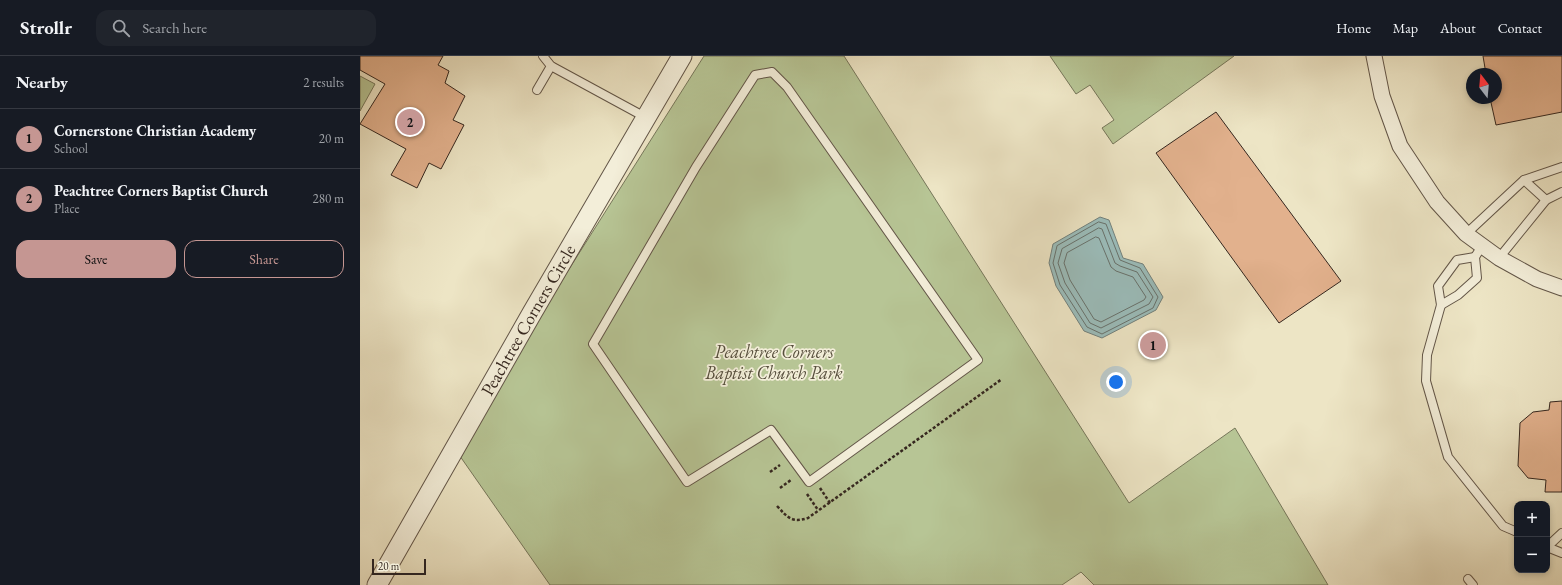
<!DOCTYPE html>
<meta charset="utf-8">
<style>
body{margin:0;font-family:"EB Garamond",serif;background:#20242c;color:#f1f3f6}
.controls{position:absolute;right:12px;bottom:12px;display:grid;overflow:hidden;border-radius:8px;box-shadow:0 2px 6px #0003}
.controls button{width:36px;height:36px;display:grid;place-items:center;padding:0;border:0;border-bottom:1px solid #363941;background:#171b24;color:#f1f3f6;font:20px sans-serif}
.compass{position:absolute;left:1106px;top:12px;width:36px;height:36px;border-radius:50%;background:#171b24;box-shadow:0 2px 6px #0003;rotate:344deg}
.scale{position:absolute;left:12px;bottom:10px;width:54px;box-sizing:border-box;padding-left:4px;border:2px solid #35271f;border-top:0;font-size:11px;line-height:14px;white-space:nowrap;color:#35271f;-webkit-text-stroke:3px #f3eed9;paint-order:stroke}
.you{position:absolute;left:756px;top:326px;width:14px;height:14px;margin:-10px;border:3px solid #fff;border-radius:50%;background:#1a73e8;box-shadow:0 0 0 6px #1a73e833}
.badge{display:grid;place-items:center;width:26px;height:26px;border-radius:50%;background:#c59692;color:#111;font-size:13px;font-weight:700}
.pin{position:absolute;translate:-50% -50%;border:2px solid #fff;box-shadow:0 1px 4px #0006}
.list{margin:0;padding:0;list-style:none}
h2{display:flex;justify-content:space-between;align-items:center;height:52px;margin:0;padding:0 16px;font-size:17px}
h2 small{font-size:13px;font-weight:400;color:#9ea1a6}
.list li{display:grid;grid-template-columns:26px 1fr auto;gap:12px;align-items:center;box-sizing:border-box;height:60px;padding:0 16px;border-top:1px solid #363941}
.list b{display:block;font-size:15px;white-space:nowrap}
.list p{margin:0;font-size:13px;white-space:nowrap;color:#9ea1a6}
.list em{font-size:13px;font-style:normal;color:#9ea1a6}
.actions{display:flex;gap:8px;padding:12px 16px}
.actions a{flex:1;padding:9px 0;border:1px solid #c59692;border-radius:12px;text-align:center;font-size:14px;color:#c59692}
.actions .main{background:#c59692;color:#111}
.icon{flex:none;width:22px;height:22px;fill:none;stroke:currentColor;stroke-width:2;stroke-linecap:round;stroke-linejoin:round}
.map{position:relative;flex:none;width:1202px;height:529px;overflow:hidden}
header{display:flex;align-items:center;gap:24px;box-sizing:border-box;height:56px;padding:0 20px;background:#171b24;border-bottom:1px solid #363941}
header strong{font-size:19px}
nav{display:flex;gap:22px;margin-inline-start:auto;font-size:14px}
.search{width:280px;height:36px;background:#20242c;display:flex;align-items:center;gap:10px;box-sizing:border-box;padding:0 14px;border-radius:12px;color:#9ea1a6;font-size:15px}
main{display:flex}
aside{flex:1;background:#171b24}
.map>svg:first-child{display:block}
.green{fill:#b7c595;stroke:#76765a}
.water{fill:#9bbdbb;stroke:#72817d}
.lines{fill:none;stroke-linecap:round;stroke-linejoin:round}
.shore{stroke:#68726d;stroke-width:1}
.building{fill:#e2b18d;stroke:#35271f}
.service-casing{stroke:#635648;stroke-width:10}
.minor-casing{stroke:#635648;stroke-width:17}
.tertiary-casing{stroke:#635648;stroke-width:21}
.path{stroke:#35271f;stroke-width:2.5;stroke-dasharray:3 2;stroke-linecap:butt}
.service{stroke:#f3eed9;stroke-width:8}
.minor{stroke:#f3eed9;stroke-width:15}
.tertiary{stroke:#f3eed9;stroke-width:19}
.labels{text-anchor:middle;stroke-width:3.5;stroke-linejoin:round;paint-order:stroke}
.street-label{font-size:18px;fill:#35271f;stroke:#f3eed9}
.park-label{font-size:18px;font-style:italic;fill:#564e3c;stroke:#f3eed9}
</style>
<header>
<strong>Strollr</strong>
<div class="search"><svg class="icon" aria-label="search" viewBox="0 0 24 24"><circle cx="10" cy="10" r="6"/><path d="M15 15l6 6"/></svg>Search here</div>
<nav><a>Home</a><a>Map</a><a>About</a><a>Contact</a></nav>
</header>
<main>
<aside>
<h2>Nearby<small>2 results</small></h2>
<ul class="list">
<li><span class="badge">1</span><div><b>Cornerstone Christian Academy</b><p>School</p></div><em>20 m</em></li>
<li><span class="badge">2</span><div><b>Peachtree Corners Baptist Church</b><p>Place</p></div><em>280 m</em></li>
</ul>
<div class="actions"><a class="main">Save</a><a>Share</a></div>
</aside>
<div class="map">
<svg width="1202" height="529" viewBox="0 0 1202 529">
<rect width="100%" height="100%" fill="#ede5c5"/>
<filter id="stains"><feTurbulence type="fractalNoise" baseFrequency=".005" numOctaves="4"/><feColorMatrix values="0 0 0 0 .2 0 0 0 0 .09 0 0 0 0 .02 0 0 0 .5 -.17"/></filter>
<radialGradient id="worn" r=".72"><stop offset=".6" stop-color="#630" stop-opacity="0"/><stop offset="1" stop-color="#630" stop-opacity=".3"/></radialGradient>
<g class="green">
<path d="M344,0h140l285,447 106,-75 93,157h-234l-13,-13 -19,13h-512l-95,-136z"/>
<path d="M690,0h184l-121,88 -11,-16 12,-8 -24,-35 -14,9z"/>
<path d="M0,20l15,8 -15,27z"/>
</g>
<path class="water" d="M740,161l9,3 14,38 20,6 20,33 -7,13 -54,28 -18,-7 -28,-45 -7,-23 4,-19z"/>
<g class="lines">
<g class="shore">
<path d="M739,166l7,2 14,36 20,8 18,29 -5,11 -51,26 -15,-7 -27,-42 -7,-22 4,-17z"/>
<path d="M739,172l3,1 13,34 5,3 17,6 16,25 -4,7 -48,24 -11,-5 -25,-40 -7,-20 4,-14z"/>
<path d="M736,181l3,1 12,29 5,4 17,6 13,20 -2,3 -43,22 -7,-3 -24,-39 -6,-17 3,-10z"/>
</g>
</g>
<g class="building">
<path d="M0,0h83l-5,9 11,6 -4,12 20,13 -12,24 11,5 -23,44 -12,-6 -12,25 -26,-13 15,-26 -46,-25 25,-40 -25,-14z"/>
<path d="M1123,0h79v56l-66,13 -6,-27h6v-24h-10z"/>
<path d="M856,56l125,169 -62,42 -123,-170z"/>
<path d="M1202,345v91h-17l1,-12 -18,-2 -10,-12 2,-43 13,-11 16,-2 1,-8z"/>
</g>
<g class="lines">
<g class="service-casing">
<g id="service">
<path d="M183,0l8,10 94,51"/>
<path d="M412,16l15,15 191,273 -169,122 -38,-52 -84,52 -94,-138 103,-177 59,-92z"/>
<path d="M177,34l14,-24"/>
<path d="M1164,124l22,20"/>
<path d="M1106,178l58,-54 38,-13"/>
<path d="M1115,201l-18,3 -19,26 3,19 -14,50 -1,26 22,76 55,69 14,6"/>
<path d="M1139,202l47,-58 16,-8"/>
<path d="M1081,249l17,-10 19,-17 -2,-21 7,-11"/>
<path d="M1187,491l15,-14"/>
<path d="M1187,491l15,6"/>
<path d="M1108,523l5,6"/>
</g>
</g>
<g class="minor-casing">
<path id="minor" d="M1014,0l8,40 18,50 37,56 29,32 33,24 38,21 25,9"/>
</g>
<g class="tertiary-casing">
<g id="tertiary">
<path id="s1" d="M17,529l155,-272 150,-257"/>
</g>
</g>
<g class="path">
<path d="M410,416l10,-7"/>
<path d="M420,432l11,-8"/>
<path d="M460,432l10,15"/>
<path d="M447,438l11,16"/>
<path d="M417,450c11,12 15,17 31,12l194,-139"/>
</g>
<use href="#service" class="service"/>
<use href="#minor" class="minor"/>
<use href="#tertiary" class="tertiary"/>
</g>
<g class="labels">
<g class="street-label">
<text dy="6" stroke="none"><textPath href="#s1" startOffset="305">Peachtree Corners Circle</textPath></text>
</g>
<g class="park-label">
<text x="414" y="302">Peachtree Corners<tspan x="414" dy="21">Baptist Church Park</tspan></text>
</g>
</g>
<rect width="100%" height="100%" filter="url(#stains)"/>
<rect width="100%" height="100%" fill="url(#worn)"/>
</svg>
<div class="controls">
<button>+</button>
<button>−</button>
</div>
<svg class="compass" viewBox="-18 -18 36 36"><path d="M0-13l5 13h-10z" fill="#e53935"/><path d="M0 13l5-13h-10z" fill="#9ea1a6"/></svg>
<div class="scale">20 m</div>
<div class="you"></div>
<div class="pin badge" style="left:793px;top:289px">1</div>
<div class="pin badge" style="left:50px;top:66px">2</div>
</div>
</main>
